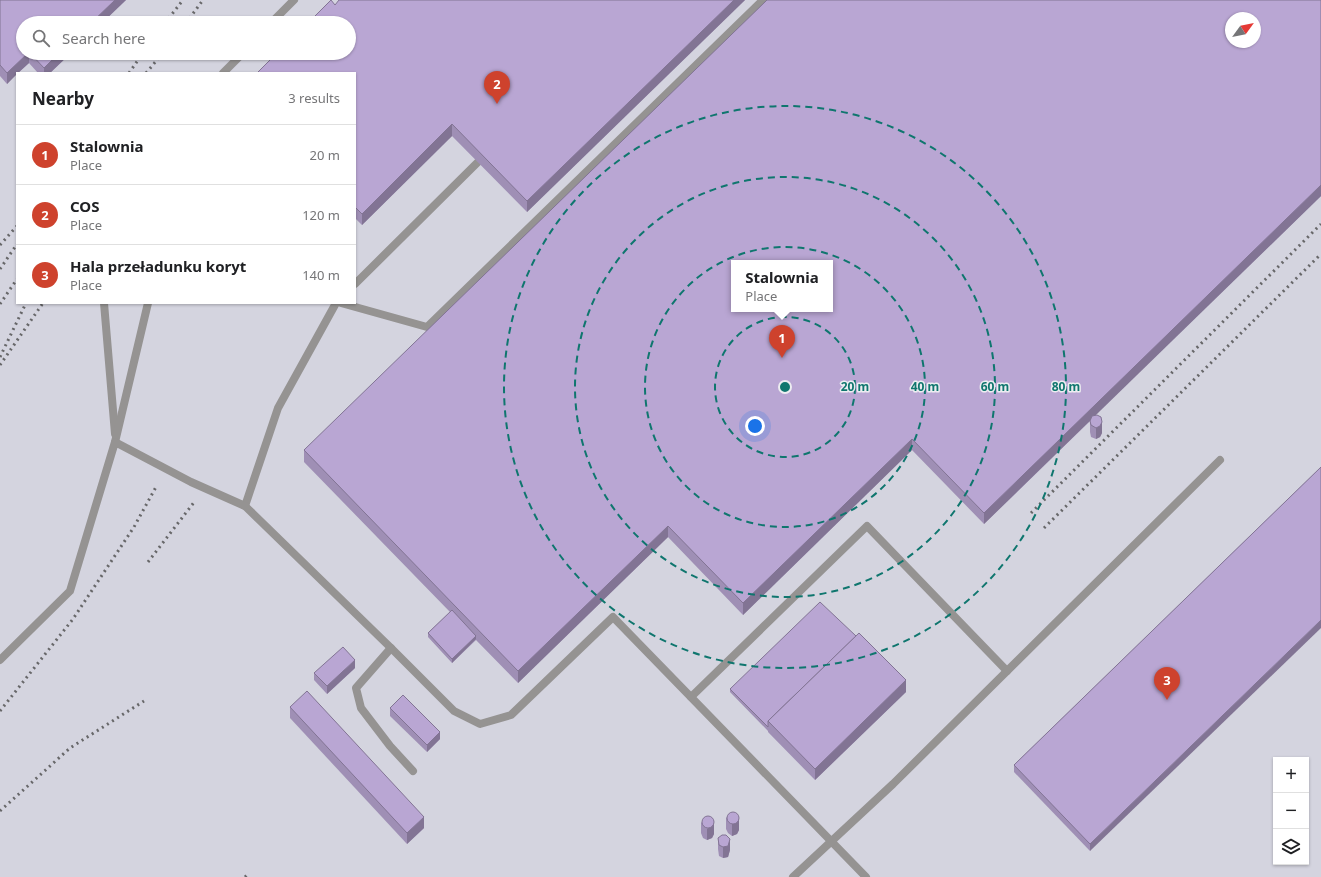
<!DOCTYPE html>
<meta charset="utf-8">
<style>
body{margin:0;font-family:"Noto Sans",sans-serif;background:#f6f6f6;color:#202124}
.controls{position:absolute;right:12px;bottom:12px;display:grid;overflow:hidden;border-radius:0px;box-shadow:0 1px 3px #0004}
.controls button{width:36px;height:36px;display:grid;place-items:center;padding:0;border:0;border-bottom:1px solid #e0e0e0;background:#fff;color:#202124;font:20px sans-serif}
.compass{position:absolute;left:1225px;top:12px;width:36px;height:36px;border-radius:50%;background:#fff;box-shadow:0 1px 3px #0004;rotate:57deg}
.you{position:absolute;left:755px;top:426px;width:14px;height:14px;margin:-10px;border:3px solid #fff;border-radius:50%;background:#1a73e8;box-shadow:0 0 0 6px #1a73e833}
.badge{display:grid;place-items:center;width:26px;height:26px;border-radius:50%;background:#ce422d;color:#fff;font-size:13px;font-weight:700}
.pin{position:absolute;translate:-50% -33px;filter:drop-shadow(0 1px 2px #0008)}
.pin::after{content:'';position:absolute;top:21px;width:14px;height:12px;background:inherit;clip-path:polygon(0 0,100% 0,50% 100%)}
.popup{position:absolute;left:731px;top:260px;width:102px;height:52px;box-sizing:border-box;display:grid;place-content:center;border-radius:0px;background:#fff;filter:drop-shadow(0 1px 3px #0005);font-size:13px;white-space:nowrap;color:#757577}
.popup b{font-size:15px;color:#202124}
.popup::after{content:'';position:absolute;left:50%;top:100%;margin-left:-8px;border:8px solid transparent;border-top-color:#fff}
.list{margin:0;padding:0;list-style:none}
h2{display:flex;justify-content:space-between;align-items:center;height:52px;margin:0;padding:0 16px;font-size:17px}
h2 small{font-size:13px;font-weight:400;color:#757577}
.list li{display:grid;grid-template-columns:26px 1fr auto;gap:12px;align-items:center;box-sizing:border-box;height:60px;padding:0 16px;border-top:1px solid #e0e0e0}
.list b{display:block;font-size:15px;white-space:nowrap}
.list p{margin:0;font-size:13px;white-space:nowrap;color:#757577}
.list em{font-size:13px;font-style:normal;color:#757577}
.icon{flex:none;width:22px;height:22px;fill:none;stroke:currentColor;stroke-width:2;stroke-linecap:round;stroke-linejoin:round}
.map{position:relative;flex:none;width:1321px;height:877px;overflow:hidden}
.search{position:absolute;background:#fff;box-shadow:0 1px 3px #0004;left:16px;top:16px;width:340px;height:44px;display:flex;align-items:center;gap:10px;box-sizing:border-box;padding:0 14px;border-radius:22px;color:#757577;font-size:15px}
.panel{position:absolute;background:#fff;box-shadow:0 1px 3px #0004;left:16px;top:72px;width:340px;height:232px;border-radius:0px}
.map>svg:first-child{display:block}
.built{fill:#d4d4df;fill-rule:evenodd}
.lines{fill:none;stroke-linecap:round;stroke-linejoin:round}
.lane{stroke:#959392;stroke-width:8}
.rail{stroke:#676769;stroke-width:3;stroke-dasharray:2 4;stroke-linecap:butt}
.wall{fill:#9f8fb5}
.shaded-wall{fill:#827494}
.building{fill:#b9a6d3;stroke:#827494;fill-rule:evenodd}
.ring{fill:none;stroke:#0f766e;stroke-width:2;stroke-dasharray:7 5}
.centre{fill:#0f766e;stroke:#ededf1;stroke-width:2}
.ring-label{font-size:12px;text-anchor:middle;font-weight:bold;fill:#0f766e;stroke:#ededf1;stroke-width:3;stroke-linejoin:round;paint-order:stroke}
</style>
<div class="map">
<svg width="1321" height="877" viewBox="0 0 1321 877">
<rect width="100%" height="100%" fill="#dfe0e3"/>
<path class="built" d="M0,0h1321v877h-1321zM1231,18h24v24h-24zM23,23h326v30h-326zM17,73h338v230h-338zM734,263h96v46h-96zM1276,760h30v102h-30z"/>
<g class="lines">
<g class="lane">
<path d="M271,23l23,-23"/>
<path d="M223,73l20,-20"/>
<path d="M355,284l123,-122"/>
<path d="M104,303l11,131"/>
<path d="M341,303l86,24 336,-327"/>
<path d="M115,442l33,-139"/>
<path d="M245,506l33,-98 58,-105"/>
<path d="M391,648l-35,40 5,20 29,38 23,25"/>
<path d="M0,660l70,-69 45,-149 76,40 54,24 146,142 63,63 26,13 31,-9 102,-98 253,260"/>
<path d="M691,697l176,-171 140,145"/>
<path d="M793,877l100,-93 327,-324"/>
</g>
<g class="rail">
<path d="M165,23l18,-23"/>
<path d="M186,23l17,-23"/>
<path d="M129,73l14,-20"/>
<path d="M146,73l17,-20"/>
<path d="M0,245l17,-19"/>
<path d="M0,269l17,-25"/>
<path d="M0,304l17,-25"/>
<path d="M0,357l26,-54"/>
<path d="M0,365l43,-62"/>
<path d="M1031,513l290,-289"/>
<path d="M1044,528l277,-274"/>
<path d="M148,562l47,-61"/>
<path d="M0,711l73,-92 61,-92 22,-40"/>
<path d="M0,811l70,-63 74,-47"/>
<path d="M245,877l4,-4"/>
</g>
</g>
<g class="wall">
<path d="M0,0h126l-24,23h-79v30h48l-21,20h-12l-9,-10 -11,10h-1l-10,11 -7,-8z"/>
<path d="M745,0l-218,212 -75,-76 -90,89 -7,-7v-145l-20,-68z"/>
<path d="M1321,0v196l-226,219 7,18 -2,4 -4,2 -5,-2 -1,-5v-11l-106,103 -72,-74 -169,165 -75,-78 -150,146 -42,-43 -24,23 -24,-26v-4l22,-21 -146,-150v-12z"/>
<path d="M1321,467l-231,384 -76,-79v-7z"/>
<path d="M355,668l-28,26 -13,-14v-7z"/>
<path d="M730,689l176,3 -91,88 -47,-48v-1l-38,-39z"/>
<path d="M290,707l134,121 -17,16 -117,-126z"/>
<path d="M390,708l50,31 -13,13 -37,-36z"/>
<path d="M726,817l13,13 -2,4 -5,2 -4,-3 -2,-4z"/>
<path d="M701,822l13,12 -2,4 -5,2 -4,-2 -2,-5z"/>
<path d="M718,838l12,12 -2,7 -5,1 -4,-2 -1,-7z"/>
</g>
<g class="shaded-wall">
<path d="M115,0h11l-24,23h-11z"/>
<path d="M734,0h11l-218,212v-11z"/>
<path d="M28,53h1v10l-11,10h-1v1l-10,10v-11z"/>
<path d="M59,53h12l-21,20h-6v-5z"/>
<path d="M452,124v12l-90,89v-11z"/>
<path d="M1321,185v11l-337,328v-11z"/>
<path d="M1102,422v11l-2,4 -4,2v-11z"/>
<path d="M912,439v11l-169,165v-12z"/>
<path d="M668,526v11l-150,146v-12z"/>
<path d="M1321,620v8l-231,223v-7z"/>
<path d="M476,636v3l-24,24v-4z"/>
<path d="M355,660v8l-28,26v-8z"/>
<path d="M906,680v12l-91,88v-11z"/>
<path d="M440,732v7l-13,13v-7z"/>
<path d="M424,817v11l-17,16v-11z"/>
<path d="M739,818v12l-2,4 -5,2v-12z"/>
<path d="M714,823v11l-2,4 -5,2v-11z"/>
<path d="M730,839v11l-2,7 -5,1v-11z"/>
</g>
<g class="building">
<path d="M0,0h115l-24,23h-68v30h5l-21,20 -7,-8z"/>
<path d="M331,0l4,5 4,-5h395l-207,201 -75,-77 -90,90 -7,-7v-134h-98l20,-20h72v-30h-41z"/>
<path d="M767,0h554v185l-337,328 -72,-74 -169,164 -75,-77 -150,145 -214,-221zM1231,18h24v24h-24zM734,263h96v46h-96z"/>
<path d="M30,53h29l-15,15z"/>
<path d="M1097,415l4,2 1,5 -2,4 -4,2 -5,-3 -1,-4 2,-5z"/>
<path d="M1321,467v153l-231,224 -76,-79z"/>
<path d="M820,602l36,34 -88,85v6l-38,-38z"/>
<path d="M452,610l24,26 -24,23 -24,-26z"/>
<path d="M859,633l47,47 -91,89 -47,-48z"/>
<path d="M343,647l12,13 -28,26 -13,-13z"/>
<path d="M307,691l117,126 -17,16 -117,-126z"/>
<path d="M403,695l37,37 -13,13 -37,-37z"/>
<circle cx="733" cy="818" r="6"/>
<circle cx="708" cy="822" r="6"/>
<path d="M722,835h4l4,4 -2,7 -5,1 -4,-2 -1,-7z"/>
</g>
<g class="ring">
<circle cx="785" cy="387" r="70"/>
<circle cx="785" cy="387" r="140"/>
<circle cx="785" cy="387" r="210"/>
<circle cx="785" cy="387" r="281"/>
</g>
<circle cx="785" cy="387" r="6" class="centre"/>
<g class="ring-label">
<text x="855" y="391">20 m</text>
<text x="925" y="391">40 m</text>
<text x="995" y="391">60 m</text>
<text x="1066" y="391">80 m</text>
</g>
</svg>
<div class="controls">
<button>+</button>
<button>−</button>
<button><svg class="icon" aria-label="layers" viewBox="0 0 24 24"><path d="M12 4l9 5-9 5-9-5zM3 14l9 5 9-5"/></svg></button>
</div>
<svg class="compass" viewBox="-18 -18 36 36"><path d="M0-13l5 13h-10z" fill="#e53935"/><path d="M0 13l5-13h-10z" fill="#757577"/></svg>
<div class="you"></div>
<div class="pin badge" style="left:782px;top:358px">1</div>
<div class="popup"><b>Stalownia</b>Place</div>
<div class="pin badge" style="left:497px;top:104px">2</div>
<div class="pin badge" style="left:1167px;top:700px">3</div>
<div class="search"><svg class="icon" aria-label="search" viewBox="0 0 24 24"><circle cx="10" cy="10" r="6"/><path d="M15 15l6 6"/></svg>Search here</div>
<section class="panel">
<h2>Nearby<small>3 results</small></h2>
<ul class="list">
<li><span class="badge">1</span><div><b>Stalownia</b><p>Place</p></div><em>20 m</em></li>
<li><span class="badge">2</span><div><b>COS</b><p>Place</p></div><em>120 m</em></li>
<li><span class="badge">3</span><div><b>Hala przeładunku koryt</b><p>Place</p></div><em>140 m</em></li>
</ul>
</section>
</div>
